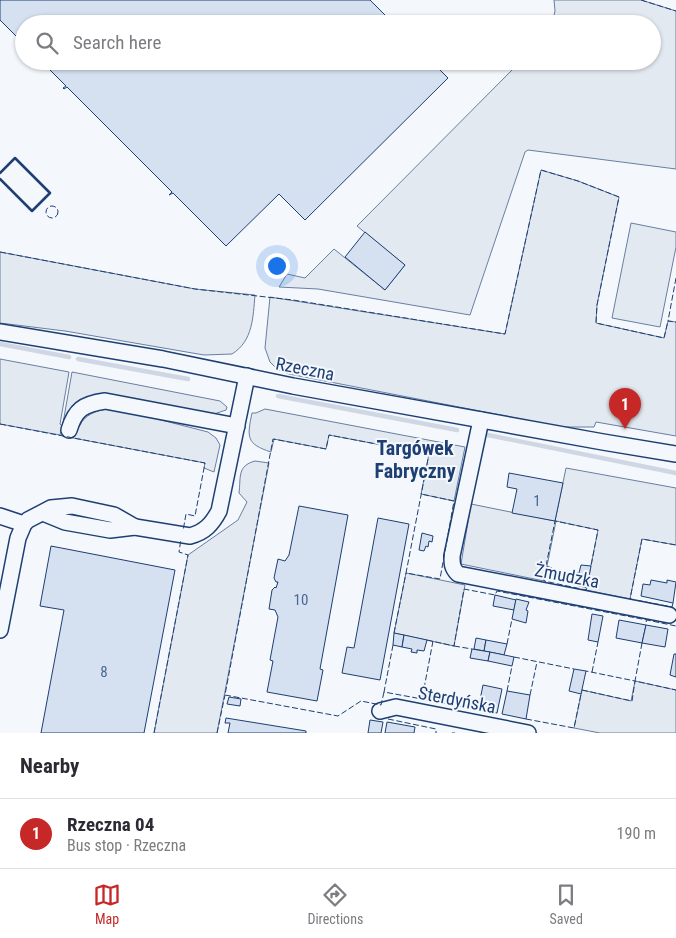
<!DOCTYPE html>
<meta charset="utf-8">
<style>
body{margin:0;font-family:"Roboto Condensed",sans-serif;background:#f7f7f7;color:#2b2b33}
.you{position:absolute;left:276px;top:265px;width:18px;height:18px;margin:-12px;border:4px solid #fff;border-radius:50%;background:#1a73e8;box-shadow:0 0 0 8px #1a73e833}
.badge{display:grid;place-items:center;width:32px;height:32px;border-radius:50%;background:#c62828;color:#fff;font-size:16px;font-weight:700}
.pin{position:absolute;translate:-50% -41px;filter:drop-shadow(0 1px 2px #0008)}
.pin::after{content:'';position:absolute;top:26px;width:18px;height:15px;background:inherit;clip-path:polygon(0 0,100% 0,50% 100%)}
.list{margin:0;padding:0;list-style:none}
h2{display:flex;justify-content:space-between;align-items:center;height:65px;margin:0;padding:0 20px;font-size:21px}
h2 small{font-size:16px;font-weight:400;color:#7c7c81}
.list li{display:grid;grid-template-columns:32px 1fr auto;gap:15px;align-items:center;box-sizing:border-box;height:70px;padding:0 20px;border-top:1px solid #e1e1e2}
.list b{display:block;font-size:19px;white-space:nowrap}
.list p{margin:0;font-size:16px;white-space:nowrap;color:#7c7c81}
.list em{font-size:16px;font-style:normal;color:#7c7c81}
.icon{flex:none;width:28px;height:28px;fill:none;stroke:currentColor;stroke-width:2;stroke-linecap:round;stroke-linejoin:round}
.map{position:relative;flex:none;width:676px;height:733px;overflow:hidden}
.search{position:absolute;background:#fff;box-shadow:0 1px 4px #0004;left:15px;right:15px;top:15px;height:55px;display:flex;align-items:center;gap:12px;box-sizing:border-box;padding:0 18px;border-radius:28px;color:#7c7c81;font-size:19px}
.sheet{height:135px;background:#fff}
nav{display:flex;justify-content:space-around;align-items:center;box-sizing:border-box;height:70px;border-top:1px solid #e1e1e2;background:#fff;font-size:14px;color:#7c7c81}
nav a{display:grid;justify-items:center;gap:2px}
nav .on{color:#c62828}
.map>svg:first-child{display:block}
.green{fill:#e3e9f0;stroke:#687fa3}
.lines{fill:none;stroke-linecap:round;stroke-linejoin:round}
.stream{stroke:#cfd7e4;stroke-width:4.5}
.building{fill:#d5e0f0;stroke:#1d3f73}
.minor-casing{stroke:#1d3f73;stroke-width:18}
.minor{stroke:#f4f7fb;stroke-width:15}
.fence{stroke:#1d3f73;stroke-width:1;stroke-dasharray:6 2.5;stroke-linecap:butt}
.wall{stroke:#1d3f73;stroke-width:2.5}
.labels{text-anchor:middle;stroke-width:4;stroke-linejoin:round;paint-order:stroke}
.number-label{font-size:15px;fill:#4b6792}
.street-label{font-size:18px;fill:#1d3f73;stroke:#f4f7fb}
.quarter-label{font-size:20px;font-weight:bold;fill:#1d3f73;stroke:#f4f7fb}
</style>
<div class="map">
<svg width="676" height="733" viewBox="0 0 676 733">
<rect width="100%" height="100%" fill="#f4f7fb"/>
<g class="green">
<path d="M554,0h87l35,11v158l-148,-19 -3,2 -55,163 -152,-26 -39,-2 8,-13 18,4 29,-29 51,41 20,-25 -48,-39 164,-165h131v-37h-100l3,-13z"/>
<path d="M541,170l37,11 41,16 -22,108 -1,18 68,15 4,-17 8,1v114l-80,-14 -2,5h-32l-273,-53 -9,-4 -1,1 -9,-9 -5,-14 5,-51 235,37z"/>
<path d="M631,223l45,9v15l-16,80 -48,-9z"/>
<path d="M0,252l195,37 60,6c-2,22 -2,46 -23,59l-28,1 -139,-24 -65,-8z"/>
<path d="M0,359l69,13 -9,52 2,2 -2,9 -60,-11z"/>
<path d="M72,372l148,29 7,6 -1,3 -12,4 -117,-20c-15,4 -29,14 -34,29z"/>
<path d="M107,409l19,2 82,21 8,6 4,7 -6,27 -10,-4 1,-5 -132,-25c9,-19 13,-25 34,-29z"/>
<path d="M265,409l200,38 -11,54 -33,-7 8,-40 -100,-19 -3,14 -52,-10 -3,13c-25,-8 -24,-15 -19,-39h4z"/>
<path d="M255,461l14,2 -52,270h-63l34,-178 50,-35 9,-18 -8,-9c2,-16 -2,-27 16,-32z"/>
<path d="M566,468l110,20v57l-34,-6 -12,60 -44,-9 12,-60 -42,-9 -12,60 -83,-17 10,-60 84,17z"/>
<path d="M406,573l59,12 -11,61 -60,-13z"/>
<path d="M635,681l41,9v43h-76l-26,-5 8,-38 49,11z"/>
</g>
<g class="lines">
<g class="stream">
<path d="M0,344l69,13"/>
<path d="M78,359l110,20"/>
<path d="M278,396l179,34"/>
<path d="M488,435l188,38"/>
</g>
</g>
<g class="building">
<path d="M0,0h370l24,24h-370v20l-24,-24z"/>
<path d="M41,61h390l17,17 -143,142 -26,-26 -53,52 -53,-53 -4,2 3,-3 -105,-105 -3,2 -1,-1 3,-2z"/>
<path d="M365,232l40,33 -20,25 -40,-33z"/>
<path d="M509,473l54,10 -8,38 -43,-8 5,-24 -10,-2z"/>
<path d="M299,506l49,9 -28,154 3,1 -6,31 -50,-9 6,-31 -3,-1 8,-43 -3,-7 -6,-1 3,-19 3,-3 1,1 2,-6h-2l-2,-4 4,-19 7,2 4,-6z"/>
<path d="M378,518l31,6 -29,156 -38,-7 5,-26 7,1z"/>
<path d="M422,533l11,3 -1,6 -3,-1 -1,6 -2,-1 -2,5 -5,-1z"/>
<path d="M51,546l124,24 -31,163h-103l23,-123 -24,-4z"/>
<path d="M581,565l10,1 -4,22 -11,-3 2,-8 -2,-1v-3h3z"/>
<path d="M546,566l6,2 -2,11 -6,-2z"/>
<path d="M651,580l16,3v-3l9,2 -3,21 -32,-7 2,-12 7,1z"/>
<path d="M495,595l21,5 -2,10 -21,-4z"/>
<path d="M516,599l13,3 -3,8 2,1 -2,12 -14,-4z"/>
<path d="M592,614l11,2 -5,26 -10,-2z"/>
<path d="M619,620l27,5 -4,18 -26,-5z"/>
<path d="M646,625l22,4 -3,18 -23,-4z"/>
<path d="M394,633l10,2 -2,12 -9,-2z"/>
<path d="M404,635l23,5 -3,11 -7,-1v3l-6,-1 1,-3 -10,-2z"/>
<path d="M476,638l10,2 -2,11 -10,-2z"/>
<path d="M486,640l21,4 -3,11 -20,-4z"/>
<path d="M472,649l18,3 -2,9 -18,-3z"/>
<path d="M490,652l24,5 -2,9 -24,-5z"/>
<path d="M674,654h2v23l-6,-2z"/>
<path d="M574,669l12,2 -5,23 -12,-3z"/>
<path d="M483,685l19,4 -5,24 -19,-3z"/>
<path d="M507,691l23,4 -4,24 -24,-5z"/>
<path d="M229,697l12,2 -1,7 -13,-2z"/>
<path d="M226,718l80,13v2h-78l2,-10h-5z"/>
<path d="M370,720l13,2 -2,11h-13z"/>
<path d="M387,722l28,5 -1,6h-29z"/>
</g>
<g class="lines">
<g class="minor-casing">
<g id="minor">
<path d="M0,332l163,27 130,27 310,56 73,12"/>
<path d="M481,420l-29,136c0,8 0,12 6,18l211,41"/>
<path d="M69,430c6,-20 14,-26 36,-29l132,25"/>
<path d="M43,513l22,9 45,8 25,-3 55,9c15,-4 22,-12 29,-25l28,-135"/>
<path d="M0,516l24,8"/>
<path d="M0,630l18,-92 6,-14 4,-4 23,-12 21,-2 42,9 21,12"/>
<path d="M380,711l16,-4 132,26"/>
</g>
</g>
<use href="#minor" class="minor"/>
<g class="fence">
<path d="M641,0l35,11"/>
<circle cx="52" cy="212" r="6"/>
<path d="M0,252l195,37 98,11 212,34 36,-164 37,11 41,16 -22,108 -1,18 68,15 4,-17"/>
<path d="M676,278l-8,43 8,1"/>
<path d="M0,424l205,39 -10,53 -9,-2 -3,17"/>
<path d="M546,566l9,-45 43,9 -7,36"/>
<path d="M544,577v4l42,9 1,-2"/>
<path d="M673,603l-1,4 -42,-8 12,-60 34,6"/>
<path d="M646,622l1,-2 29,6"/>
<path d="M394,633l12,-60"/>
<path d="M427,640l27,6 10,-57 31,6 2,-4 150,29"/>
<path d="M433,641l-11,58 56,11"/>
<path d="M642,643l-7,38 41,9"/>
<path d="M507,644l5,-25"/>
<path d="M393,645l-9,47 38,7"/>
<path d="M454,646l18,3"/>
<path d="M514,657l60,12"/>
<path d="M592,672l6,-30"/>
<path d="M582,690l50,11 3,-20 -49,-10"/>
<path d="M507,691l5,-25"/>
<path d="M384,692l-3,13 -20,-4 -23,15 -113,-21 48,-256 53,10 3,-14 100,19 -23,119 34,6 14,-78 -33,-7"/>
<path d="M530,695l7,-33"/>
<path d="M388,719l48,10v4"/>
<path d="M526,719l48,9 7,-34"/>
<path d="M154,733l34,-178 -9,-3 2,-13"/>
<path d="M217,733l8,-38"/>
<path d="M452,733h3"/>
</g>
<path class="wall" d="M0,173l15,-15 35,35 -18,18 -32,-32"/>
</g>
<g class="labels">
<g class="number-label">
<text x="537" y="506">1</text>
<text x="301" y="605">10</text>
<text x="104" y="677">8</text>
</g>
<g class="street-label">
<text transform="translate(305 369) rotate(11)" y="6">Rzeczna</text>
<text transform="translate(567 576) rotate(11)" y="6">Żmudzka</text>
<text transform="translate(457 700) rotate(11)" y="6">Sterdyńska</text>
</g>
<g class="quarter-label">
<text x="415" y="455">Targówek<tspan x="415" dy="23">Fabryczny</tspan></text>
</g>
</g>
</svg>
<div class="you"></div>
<div class="pin badge" style="left:625px;top:429px">1</div>
<div class="search"><svg class="icon" aria-label="search" viewBox="0 0 24 24"><circle cx="10" cy="10" r="6"/><path d="M15 15l6 6"/></svg>Search here</div>
</div>
<section class="sheet">
<h2>Nearby<small></small></h2>
<ul class="list">
<li><span class="badge">1</span><div><b>Rzeczna 04</b><p>Bus stop · Rzeczna</p></div><em>190 m</em></li>
</ul>
</section>
<nav>
<a class="on"><svg class="icon" aria-label="map" viewBox="0 0 24 24"><path d="M3 6l6-2 6 2 6-2v14l-6 2-6-2-6 2zM9 4v14M15 6v14"/></svg>Map</a>
<a><svg class="icon" aria-label="directions" viewBox="0 0 24 24"><path d="M12 3l9 9-9 9-9-9zM9 14v-3h6M13 9l2 2-2 2"/></svg>Directions</a>
<a><svg class="icon" aria-label="saved" viewBox="0 0 24 24"><path d="M7 4h10v16l-5-4-5 4z"/></svg>Saved</a>
</nav>
